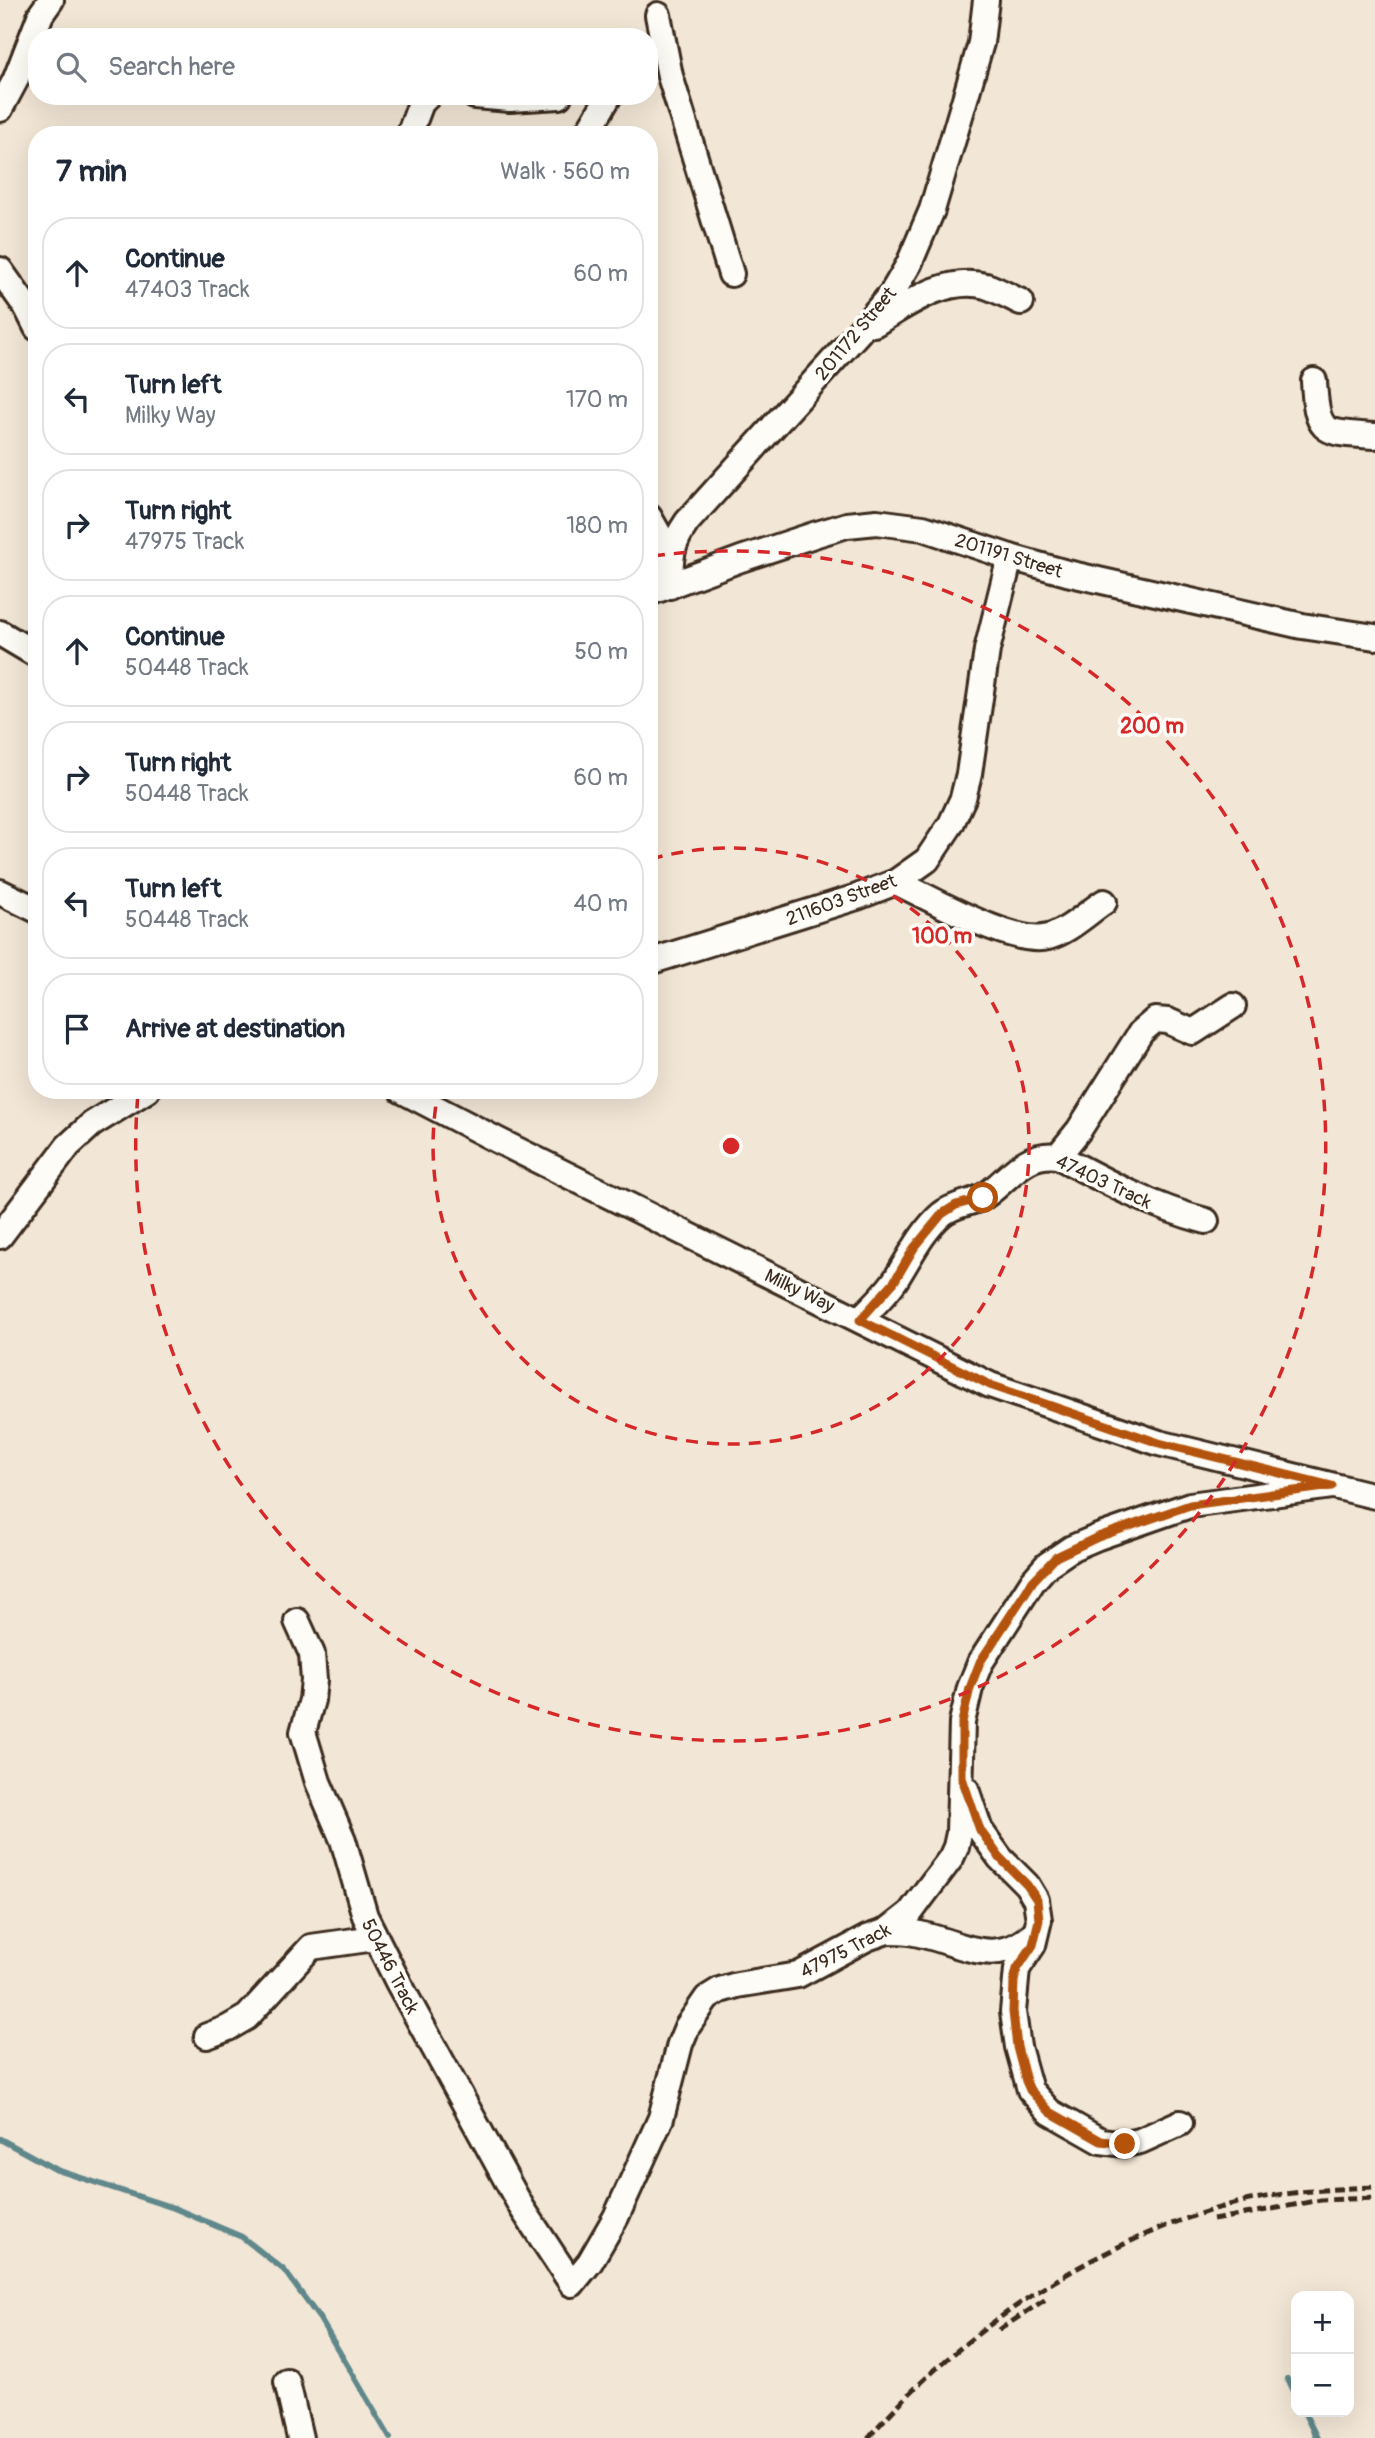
<!DOCTYPE html>
<meta charset="utf-8">
<style>
body{margin:0;font-family:Pangolin,sans-serif;background:#f2f2f3;color:#1f2937}
.controls{position:absolute;right:21px;bottom:21px;display:grid;overflow:hidden;border-radius:14px;box-shadow:0 7px 28px #0002}
.controls button{width:63px;height:63px;display:grid;place-items:center;padding:0;border:0;border-bottom:2px solid #e0e1e3;background:#fff;color:#1f2937;font:35px sans-serif}
.stop{position:absolute;width:21px;height:21px;margin:-16px;border:5px solid #b45309;border-radius:50%;background:#fff}
.stop.end{background:#b45309;border-color:#fff;box-shadow:0 2px 7px #0008}
.list{margin:0;padding:0;list-style:none}
h2{display:flex;justify-content:space-between;align-items:center;height:91px;margin:0;padding:0 28px;font-size:30px}
h2 small{font-size:23px;font-weight:400;color:#747a83}
.list li{display:grid;grid-template-columns:46px 1fr auto;gap:21px;align-items:center;box-sizing:border-box;height:112px;margin:0 14px 14px;padding:0 14px;border:2px solid #e0e1e3;border-radius:28px}
.list b{display:block;font-size:26px;white-space:nowrap}
.list p{margin:0;font-size:23px;white-space:nowrap;color:#747a83}
.list em{font-size:23px;font-style:normal;color:#747a83}
.icon{flex:none;width:38px;height:38px;fill:none;stroke:currentColor;stroke-width:2;stroke-linecap:round;stroke-linejoin:round}
.map{position:relative;flex:none;width:1375px;height:2438px;overflow:hidden}
.search{position:absolute;background:#fff;box-shadow:0 7px 28px #0002;left:28px;top:28px;width:630px;height:77px;display:flex;align-items:center;gap:18px;box-sizing:border-box;padding:0 24px;border-radius:28px;color:#747a83;font-size:26px}
.panel{position:absolute;background:#fff;box-shadow:0 7px 28px #0002;left:28px;top:126px;width:630px;height:973px;border-radius:28px}
.map>svg:first-child{display:block}
.lines{fill:none;stroke-linecap:round;stroke-linejoin:round}
.stream{stroke:#60888b;stroke-width:6}
.minor-casing{stroke:#3b2a1e;stroke-width:30}
.minor{stroke:#fdfcf7;stroke-width:24}
.rail{stroke:#3b2a1e;stroke-width:5;stroke-dasharray:10 5;stroke-linecap:butt}
.route{stroke:#b45309;stroke-width:9}
.ring{fill:none;stroke:#d62828;stroke-width:3.5;stroke-dasharray:12 9}
.labels{text-anchor:middle;stroke-width:7;stroke-linejoin:round;paint-order:stroke}
.street-label{font-size:19px;fill:#3b2a1e;stroke:#fdfcf7}
.centre{fill:#d62828;stroke:#fdfcf7;stroke-width:3.5}
.ring-label{font-size:21px;text-anchor:middle;font-weight:bold;fill:#d62828;stroke:#fdfcf7;stroke-width:7;stroke-linejoin:round;paint-order:stroke}
</style>
<div class="map">
<svg width="1375" height="2438" viewBox="0 0 1375 2438">
<rect width="100%" height="100%" fill="#f2e6d6"/>
<filter id="ink" filterUnits="userSpaceOnUse"><feTurbulence type="fractalNoise" baseFrequency=".0143" numOctaves="2"/><feDisplacementMap in="SourceGraphic" scale="14" xChannelSelector="R" yChannelSelector="G"/><feConvolveMatrix kernelMatrix="1 2 1 2 8 2 1 2 1" color-interpolation-filters="sRGB"/></filter>
<g filter="url(#ink)">
<g class="lines">
<g class="stream">
<path d="M0,2139l57,31 117,38 68,29 42,33 36,49 70,119"/>
<path d="M1287,2379l9,18"/>
<path d="M1304,2412l13,26"/>
</g>
<g class="minor-casing">
<g id="minor">
<path d="M658,15l12,61 61,198"/>
<path d="M475,96l35,3 49,-3"/>
<path d="M0,109l15,-28 26,-67 10,-14"/>
<path d="M409,135l12,-32 7,-7"/>
<path d="M586,135l23,-39"/>
<path d="M0,270l27,38 10,20"/>
<path d="M874,324c32,-19 72,-49 112,-38 12,4 24,11 35,16"/>
<path d="M1314,381c3,55 9,51 61,55"/>
<path d="M649,517l21,37"/>
<path d="M670,586c0,-28 1,-41 17,-64l171,-189 34,-40 17,-29 23,-54 35,-118 14,-49 5,-43"/>
<path d="M649,593l92,-34 76,-25 30,-9 30,-3 46,6 87,29 57,16 235,53 73,11"/>
<path d="M0,633l37,22"/>
<path d="M896,882c33,15 118,65 152,55 20,-5 39,-24 56,-35"/>
<path d="M0,892l37,18"/>
<path d="M649,962l208,-65 39,-15 31,-22 24,-36 12,-26 6,-24 18,-124 23,-93"/>
<path d="M401,1090l96,50 493,245 169,58 216,53"/>
<path d="M1058,1156l21,-26 62,-98 14,-12 13,1 25,11 40,-26"/>
<path d="M0,1236l68,-90 24,-22 55,-34"/>
<path d="M860,1319c12,-12 26,-25 36,-40 14,-22 26,-48 46,-65 15,-12 34,-10 48,-22 22,-17 36,-40 68,-36 48,26 95,51 148,65"/>
<path d="M297,1621l15,33 2,26 -2,20 -9,32 4,13 11,37 25,58 22,76 33,66 124,226 50,76 18,-22 26,-45 45,-99 19,-74 7,-17 20,-29 13,-8 17,-5 61,-10 69,-37 20,-7 23,-18 11,-15 30,-40 5,-11 3,-14 3,-111 8,-34 10,-25 53,-82 14,-16 25,-17 26,-11 92,-32 142,-19"/>
<path d="M966,1789l14,41 20,28 27,27 9,15 3,20 -6,25 -16,24 -4,43 5,35 12,43 20,22 51,29 24,3 15,-3 40,-18"/>
<path d="M887,1931c7,0 15,0 22,1 46,6 84,41 126,0"/>
<path d="M207,2036l21,-8 19,-11 64,-70 64,-9"/>
<path d="M287,2382l13,56"/>
</g>
</g>
<use href="#minor" class="minor"/>
<g class="rail">
<path d="M1213,2220l108,-20 54,-2"/>
<path d="M999,2330l47,-31"/>
<path d="M868,2438c93,-108 227,-197 365,-234 46,-12 95,-15 142,-17"/>
</g>
</g>
</g>
<g class="lines" filter="url(#ink)">
<path class="route" d="M983,1198l-27,7 -14,9 -28,34 -20,34 -34,38 130,65 169,58 173,43 -142,19 -92,32 -42,20 -23,24 -53,81 -10,26 -8,34v56l18,52 20,28 27,27 10,15 2,20 -6,25 -16,24 -3,12 -1,31 4,35 9,34 4,9 20,22 51,29 24,3"/>
</g>
<g class="ring">
<path d="M651 859A298 298 0 1 1 438 1092"/>
<path d="M653 556A595 595 0 1 1 138 1094"/>
</g>
<g class="labels">
<g class="street-label">
<text transform="translate(855 333) rotate(-50)" y="7">201172 Street</text>
<text transform="translate(1009 555) rotate(17)" y="7">201191 Street</text>
<text transform="translate(841 899) rotate(-20)" y="7">211603 Street</text>
<text transform="translate(1104 1181) rotate(25)" y="7">47403 Track</text>
<text transform="translate(800 1290) rotate(26)" y="7">Milky Way</text>
<text transform="translate(845 1950) rotate(-27)" y="7">47975 Track</text>
<text transform="translate(391 1966) rotate(63)" y="7">50446 Track</text>
</g>
</g>
<circle cx="731" cy="1146" r="10" class="centre"/>
<g class="ring-label">
<text x="1152" y="733">200 m</text>
<text x="942" y="943">100 m</text>
</g>
</svg>
<div class="controls">
<button>+</button>
<button>−</button>
</div>
<div class="stop" style="left:983px;top:1198px"></div>
<div class="stop end" style="left:1125px;top:2144px"></div>
<div class="search"><svg class="icon" aria-label="search" viewBox="0 0 24 24"><circle cx="10" cy="10" r="6"/><path d="M15 15l6 6"/></svg>Search here</div>
<section class="panel">
<h2>7 min<small>Walk · 560 m</small></h2>
<ul class="list">
<li><svg class="icon" aria-label="ahead" viewBox="0 0 24 24"><path d="M12 20V5M6 11l6-6 6 6"/></svg><div><b>Continue</b><p>47403 Track</p></div><em>60 m</em></li>
<li><svg class="icon" aria-label="left" viewBox="0 0 24 24"><path d="M17 20v-9H6M10 6l-5 5 5 5"/></svg><div><b>Turn left</b><p>Milky Way</p></div><em>170 m</em></li>
<li><svg class="icon" aria-label="right" viewBox="0 0 24 24"><path d="M7 20v-9h11M14 6l5 5-5 5"/></svg><div><b>Turn right</b><p>47975 Track</p></div><em>180 m</em></li>
<li><svg class="icon" aria-label="ahead" viewBox="0 0 24 24"><path d="M12 20V5M6 11l6-6 6 6"/></svg><div><b>Continue</b><p>50448 Track</p></div><em>50 m</em></li>
<li><svg class="icon" aria-label="right" viewBox="0 0 24 24"><path d="M7 20v-9h11M14 6l5 5-5 5"/></svg><div><b>Turn right</b><p>50448 Track</p></div><em>60 m</em></li>
<li><svg class="icon" aria-label="left" viewBox="0 0 24 24"><path d="M17 20v-9H6M10 6l-5 5 5 5"/></svg><div><b>Turn left</b><p>50448 Track</p></div><em>40 m</em></li>
<li><svg class="icon" aria-label="arrive" viewBox="0 0 24 24"><path d="M6 21V4h12l-3 4 3 4H6"/></svg><div><b>Arrive at destination</b></div></li>
</ul>
</section>
</div>
